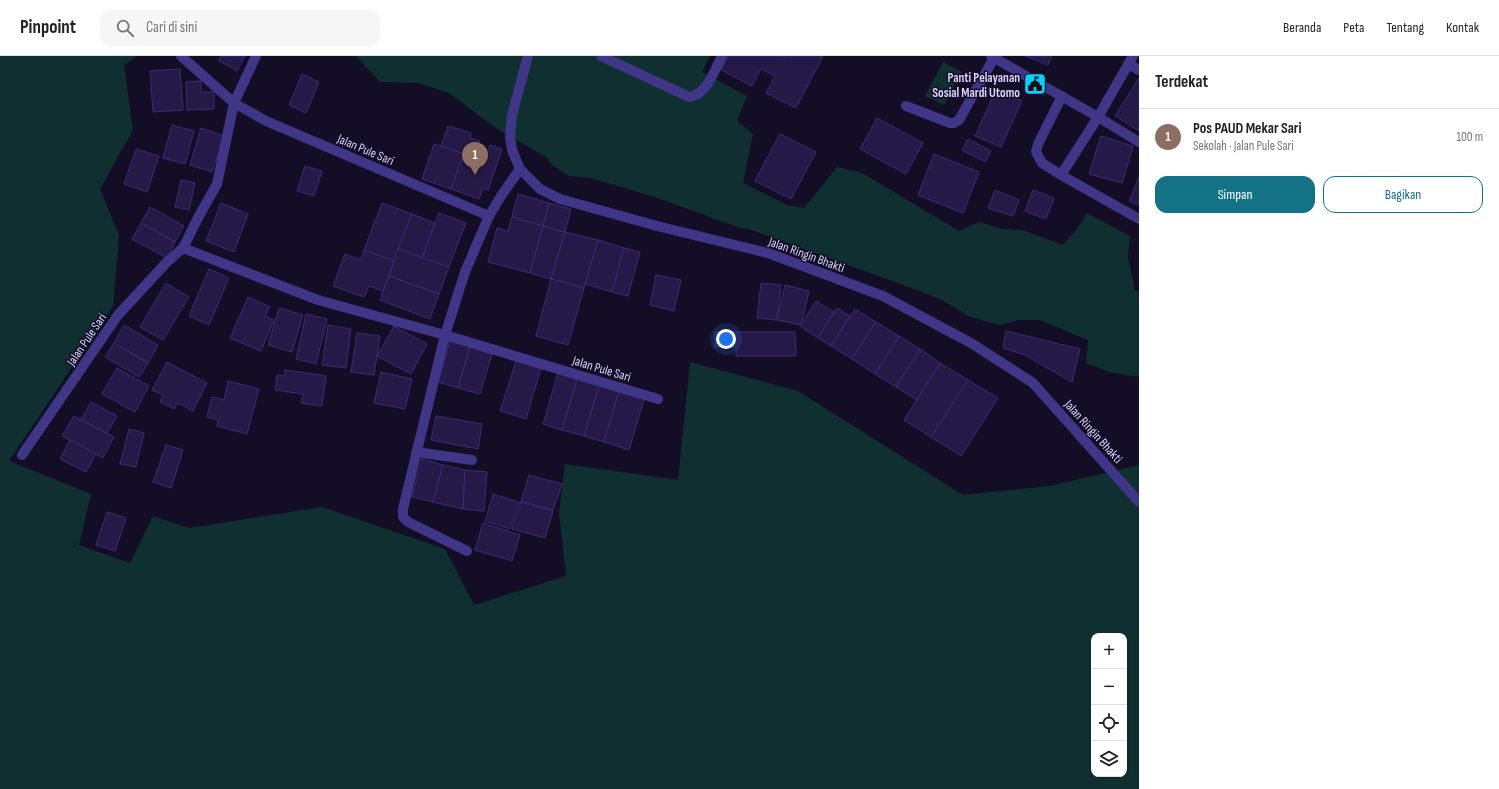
<!DOCTYPE html>
<html lang="id">
<meta charset="utf-8">
<style>
body{margin:0;font-family:"Sofia Sans Condensed",sans-serif;background:#f6f6f6;color:#222}
.controls{position:absolute;right:12px;bottom:12px;display:grid;overflow:hidden;border-radius:8px;box-shadow:0 1px 3px #0004}
.controls button{width:36px;height:36px;display:grid;place-items:center;padding:0;border:0;border-bottom:1px solid #e0e0e0;background:#fff;color:#222;font:20px sans-serif}
.you{position:absolute;left:726px;top:283px;width:14px;height:14px;margin:-10px;border:3px solid #fff;border-radius:50%;background:#1a73e8;box-shadow:0 0 0 6px #1a73e833}
.badge{display:grid;place-items:center;width:26px;height:26px;border-radius:50%;background:#137285;color:#fff;font-size:13px;font-weight:700}
.pin{position:absolute;translate:-50% -33px;filter:drop-shadow(0 1px 2px #0008)}
.pin::after{content:'';position:absolute;top:21px;width:14px;height:12px;background:inherit;clip-path:polygon(0 0,100% 0,50% 100%)}
.list{margin:0;padding:0;list-style:none}
h2{display:flex;justify-content:space-between;align-items:center;height:52px;margin:0;padding:0 16px;font-size:17px}
h2 small{font-size:13px;font-weight:400;color:#767676}
.list li{display:grid;grid-template-columns:26px 1fr auto;gap:12px;align-items:center;box-sizing:border-box;height:56px;padding:0 16px;border-top:1px solid #e0e0e0}
.list b{display:block;font-size:15px;white-space:nowrap}
.list p{margin:0;font-size:13px;white-space:nowrap;color:#767676}
.list em{font-size:13px;font-style:normal;color:#767676}
.actions{display:flex;gap:8px;padding:12px 16px}
.actions a{flex:1;padding:9px 0;border:1px solid #137285;border-radius:12px;text-align:center;font-size:14px;color:#137285}
.actions .main{background:#137285;color:#fff}
.icon{flex:none;width:22px;height:22px;fill:none;stroke:currentColor;stroke-width:2;stroke-linecap:round;stroke-linejoin:round}
.map{position:relative;flex:none;width:1139px;height:733px;overflow:hidden}
header{display:flex;align-items:center;gap:24px;box-sizing:border-box;height:56px;padding:0 20px;background:#fff;border-bottom:1px solid #e0e0e0}
header strong{font-size:19px}
nav{display:flex;gap:22px;margin-inline-start:auto;font-size:14px}
.search{width:280px;height:36px;background:#f6f6f6;display:flex;align-items:center;gap:10px;box-sizing:border-box;padding:0 14px;border-radius:12px;color:#767676;font-size:15px}
main{display:flex}
aside{flex:1;background:#fff}
.map>svg:first-child{display:block}
.green{fill:#102f30;fill-rule:evenodd}
.building{fill:#251948;stroke:#3d2a75}
.lines{fill:none;stroke-linecap:round;stroke-linejoin:round}
.minor{stroke:#3f3687;stroke-width:10}
.tertiary{stroke:#3f3687;stroke-width:10}
.labels{text-anchor:middle;stroke-width:3;stroke-linejoin:round;paint-order:stroke}
.poi-label{font-size:13px;font-weight:bold;fill:#dbd3ff;stroke:#130e26;text-anchor:end}
.street-label{font-size:13px;fill:#dbd3ff;stroke:#130e26}
</style>
<header>
<strong>Pinpoint</strong>
<div class="search"><svg class="icon" aria-label="search" viewBox="0 0 24 24"><circle cx="10" cy="10" r="6"/><path d="M15 15l6 6"/></svg>Cari di sini</div>
<nav><a>Beranda</a><a>Peta</a><a>Tentang</a><a>Kontak</a></nav>
</header>
<main>
<div class="map">
<svg width="1139" height="733" viewBox="0 0 1139 733">
<rect width="100%" height="100%" fill="#130e26"/>
<g class="green">
<path d="M0,0h137l-13,9 9,65 -33,59 19,46 -6,71 -104,155 82,33 -12,51 51,18 23,-47 36,12 133,-21 123,42 29,56 92,-29 -7,-63 6,-49 113,16 12,-118 108,29 165,104 87,-9 89,-21v324h-1139zM1094,580h30v138h-30z"/>
<path d="M356,0h354l-8,16 45,24 -10,25 16,13 -10,49 44,22 17,3 33,-41 25,6 97,58 20,-9 23,7 20,1 41,15 14,-16 10,-16 43,23 -2,21 7,34 4,1v85l-30,-5 -23,-9 2,-23 -49,-20h-21l-18,5 -30,-8 -28,-17 -25,-10 -168,-61 -9,-1 -91,-33 -59,-17 -21,-2 -17,-11 -6,-8 -49,-28 -48,-36 -31,-10 -38,-1z"/>
<path d="M943,6l19,10 -18,33 -19,-9z"/>
</g>
<g class="building">
<path d="M221,0h24l-8,15 -19,-11z"/>
<path d="M728,0h54l2,1 1,-1h38l-27,52 -30,-15 9,-17 -14,-7 -9,17 -31,-16z"/>
<path d="M1025,0h27l-4,9z"/>
<path d="M180,13l3,41 -30,2 -3,-41z"/>
<path d="M302,18l17,8 -13,31 -17,-8z"/>
<path d="M1139,22v53l-24,-15z"/>
<path d="M201,25v11h13v17l-27,1 -1,-28z"/>
<path d="M996,34l26,11 -21,46 -26,-11z"/>
<path d="M877,62l46,25 -17,31 -46,-25z"/>
<path d="M172,69l22,6 -9,33 -22,-6z"/>
<path d="M448,70l23,7 -1,5 10,3 -4,13 -11,-4 -1,4 -23,-8z"/>
<path d="M201,72l23,8 -12,36 -22,-7z"/>
<path d="M780,78l36,18 -25,47 -36,-18z"/>
<path d="M1101,80l32,10 -11,37 -33,-9z"/>
<path d="M968,83l23,12 -6,11 -23,-12z"/>
<path d="M434,88l30,10 -13,35 -29,-10z"/>
<path d="M490,89l12,4 -14,41 -5,-2 -4,11 -28,-10 14,-39 21,7z"/>
<path d="M136,93l23,7 -12,36 -23,-8z"/>
<path d="M934,98l45,18 -16,41 -45,-18z"/>
<path d="M305,110l17,5 -8,25 -17,-5z"/>
<path d="M1139,121v28l-10,-4z"/>
<path d="M181,124l14,3 -6,27 -14,-3z"/>
<path d="M995,134l24,10 -6,16 -25,-8z"/>
<path d="M1033,134l21,8 -8,21 -21,-8z"/>
<path d="M518,138l31,9 -6,23 -31,-9z"/>
<path d="M221,147l27,11 -14,38 -28,-11z"/>
<path d="M382,147l30,11 -18,47 -30,-11z"/>
<path d="M549,147l22,6 -6,23 -22,-6z"/>
<path d="M150,151l34,19 -9,16 -34,-19z"/>
<path d="M439,157l27,10 -17,44 -27,-9z"/>
<path d="M412,158l23,9 -13,35 -24,-9z"/>
<path d="M512,161l31,9 -13,47 -42,-11 9,-34 11,3z"/>
<path d="M141,167l34,19 -8,16 -35,-19z"/>
<path d="M543,170l22,6 -14,47 -21,-6z"/>
<path d="M565,176l33,8 -14,48 -33,-9z"/>
<path d="M598,184l26,8 -12,44 -27,-8z"/>
<path d="M624,192l16,4 -12,44 -16,-4z"/>
<path d="M398,193l51,18 -10,27 -50,-18z"/>
<path d="M364,194l30,11 -11,30 -14,-5 -5,11 -31,-11 12,-32 16,6z"/>
<path d="M209,213l20,9 -20,47 -20,-9z"/>
<path d="M656,219l25,5 -7,31 -24,-6z"/>
<path d="M389,220l50,18 -9,25 -50,-19z"/>
<path d="M551,223l33,9 -16,57 -32,-9z"/>
<path d="M166,227l23,14 -26,43 -23,-13z"/>
<path d="M761,227l20,2 -4,35 -20,-2z"/>
<path d="M785,229l24,6 -8,34 -24,-5z"/>
<path d="M248,241l22,10 -5,9 9,4 -13,31 -31,-13z"/>
<path d="M816,245l18,11 -16,26 -18,-12z"/>
<path d="M279,252l24,7 -11,37 -24,-7z"/>
<path d="M837,252l13,8 -19,30 -13,-8z"/>
<path d="M855,253l21,13 -24,37 -21,-13z"/>
<path d="M306,258l21,5 -11,45 -20,-5z"/>
<path d="M876,266l23,14 -24,38 -23,-15z"/>
<path d="M124,269l34,20 -10,18 -34,-20z"/>
<path d="M328,269l23,4 -5,39 -24,-3z"/>
<path d="M394,270l33,18 -16,30 -34,-18z"/>
<path d="M1006,275l74,18 -8,33 -47,-27 -22,-7z"/>
<path d="M715,276h80l1,24h-60v-9h-21z"/>
<path d="M357,277l23,3 -6,39 -23,-3z"/>
<path d="M899,280l21,13 -24,38 -21,-13z"/>
<path d="M450,285l20,6 -12,41 -20,-6z"/>
<path d="M114,287l34,20 -9,14 -34,-20z"/>
<path d="M470,291l22,7 -12,40 -22,-6z"/>
<path d="M920,293l20,14 -23,37 -21,-13z"/>
<path d="M516,305l25,7 -15,51 -26,-8z"/>
<path d="M167,306l40,21 -14,28 -15,-8 -4,6 -14,-7 3,-7 -11,-5z"/>
<path d="M940,307l28,17 -37,57 -27,-17z"/>
<path d="M117,312l32,18 -14,26 -33,-18z"/>
<path d="M285,314l41,6 -4,30 -21,-3 2,-9 -28,-4 2,-15 7,1z"/>
<path d="M381,316l31,7 -7,30 -31,-6z"/>
<path d="M558,317l19,6 -15,51 -19,-6z"/>
<path d="M577,323l22,6 -15,51 -22,-6z"/>
<path d="M968,324l30,18 -37,58 -30,-19z"/>
<path d="M228,325l31,8 -12,45 -30,-8 1,-6 -11,-3 5,-20 12,3z"/>
<path d="M599,329l20,6 -15,51 -20,-6z"/>
<path d="M619,335l25,8 -15,51 -25,-8z"/>
<path d="M91,346l26,14 -10,17 -26,-13z"/>
<path d="M74,360l40,21 -11,21 -41,-22z"/>
<path d="M436,360l46,8 -4,25 -47,-9z"/>
<path d="M129,373l15,4 -8,34 -16,-3z"/>
<path d="M70,384l26,14 -10,18 -26,-13z"/>
<path d="M166,389l17,5 -12,38 -18,-6z"/>
<path d="M422,403l21,6 -10,37 -21,-5z"/>
<path d="M443,409l22,5 -2,39 -30,-7z"/>
<path d="M465,414l22,2 -3,39 -21,-2z"/>
<path d="M529,419l33,9 -9,26 -32,-9z"/>
<path d="M493,438l25,8 -8,27 -25,-8z"/>
<path d="M520,446l33,9 -8,27 -33,-9z"/>
<path d="M107,456l19,6 -11,33 -19,-6z"/>
<path d="M483,467l37,12 -8,26 -37,-11z"/>
</g>
<g class="lines">
<g class="minor">
<path d="M181,0l53,47 32,18 223,95"/>
<path d="M601,0l88,41c18,-2 25,-26 33,-41"/>
<path d="M991,0l107,61 41,25"/>
<path d="M1128,8l11,6"/>
<path d="M1062,40l-24,48 -2,8 6,11 19,12 78,44"/>
<path d="M906,50l44,17h4l5,-3 35,-62"/>
<path d="M1061,119l37,-58 35,-61"/>
<path d="M183,192l16,-32 18,-32 17,-81 22,-47"/>
<path d="M416,396l56,8"/>
<path d="M22,399l96,-140 49,-53 16,-14 135,52 127,35 213,64"/>
<path d="M467,495l-59,-29 -5,-5v-8l42,-174 20,-63 24,-56 12,-20 19,-27"/>
</g>
<path class="tertiary" d="M528,0l-16,59 -2,22 2,13 8,19 20,20 20,10 97,27 111,27 115,43 88,47 62,40 106,119"/>
</g>
<defs>
<g id="civic-square" transform="scale(1.15)"><rect x="-9" y="-9" width="18" height="18" rx="4" fill="#00d4fe" stroke="#130e26"/><path d="M-.6-6.5H3V-4.5H.6V-3L4-1V1h2V6H-6V1h2V-1L-.6-3ZM-1.2 2.5V6h2.4V2.5Z" fill="#111"/></g>
</defs>
<g fill-rule="evenodd">
<use href="#civic-square" x="1035" y="28"/>
</g>
<g class="labels">
<g class="poi-label">
<text x="1020" y="26">Panti Pelayanan<tspan x="1020" dy="15">Sosial Mardi Utomo</tspan></text>
</g>
<g class="street-label">
<text transform="translate(366 93) rotate(23)" y="5">Jalan Pule Sari</text>
<text transform="translate(807 198) rotate(20)" y="5">Jalan Ringin Bhakti</text>
<text transform="translate(86 283) rotate(-56)" y="5">Jalan Pule Sari</text>
<text transform="translate(602 312) rotate(17)" y="5">Jalan Pule Sari</text>
<text transform="translate(1094 375) rotate(48)" y="5">Jalan Ringin Bhakti</text>
</g>
</g>
</svg>
<div class="controls">
<button>+</button>
<button>−</button>
<button><svg class="icon" aria-label="locate" viewBox="0 0 24 24"><circle cx="12" cy="12" r="6"/><path d="M12 2v4M12 18v4M2 12h4M18 12h4"/></svg></button>
<button><svg class="icon" aria-label="layers" viewBox="0 0 24 24"><path d="M12 4l9 5-9 5-9-5zM3 14l9 5 9-5"/></svg></button>
</div>
<div class="you"></div>
<div class="pin badge" style="left:475px;top:119px;background:#8d6e63">1</div>
</div>
<aside>
<h2>Terdekat<small></small></h2>
<ul class="list">
<li><span class="badge" style="background:#8d6e63">1</span><div><b>Pos PAUD Mekar Sari</b><p>Sekolah · Jalan Pule Sari</p></div><em>100 m</em></li>
</ul>
<div class="actions"><a class="main">Simpan</a><a>Bagikan</a></div>
</aside>
</main>
